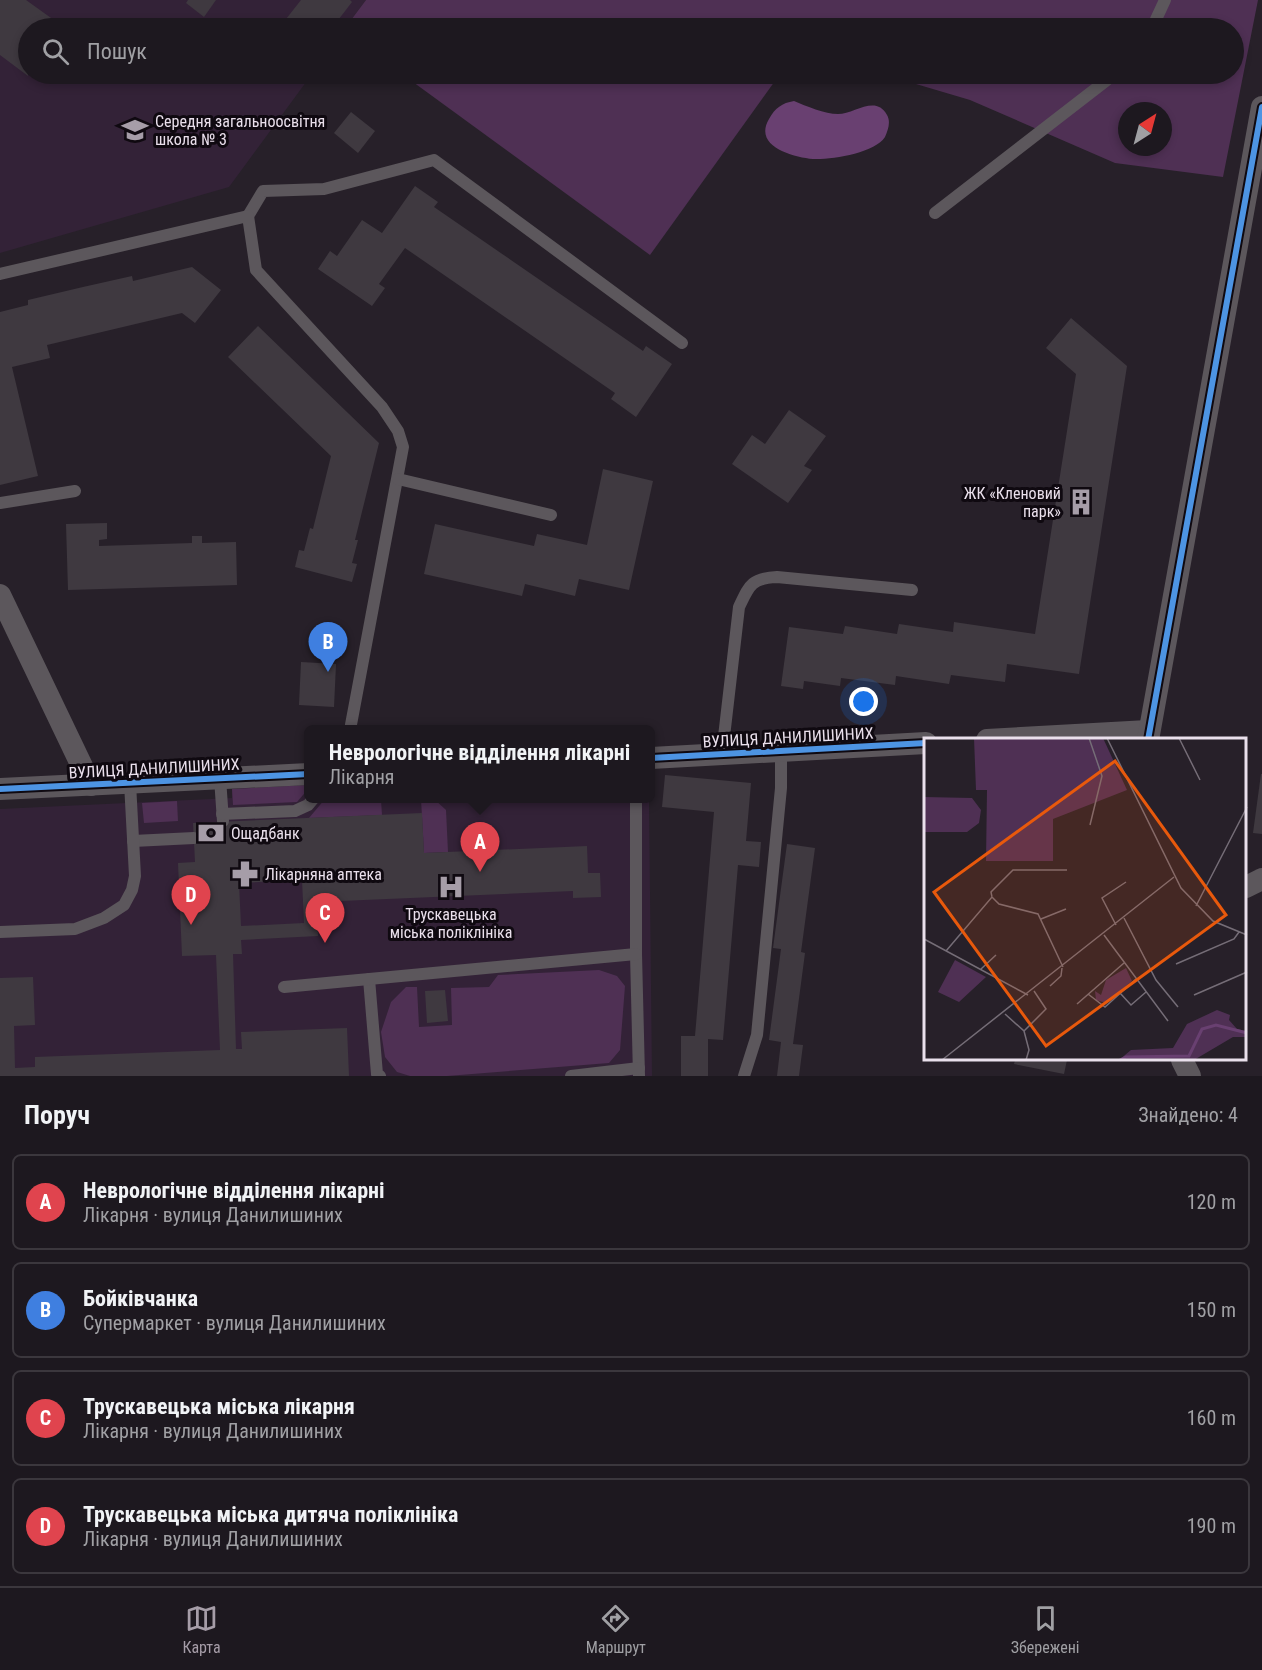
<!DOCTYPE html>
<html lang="uk">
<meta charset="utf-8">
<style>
body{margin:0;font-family:"Roboto Condensed",sans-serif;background:#2a252c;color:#f1f3f6}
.compass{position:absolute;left:1118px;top:102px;width:54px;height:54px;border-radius:50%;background:#1d181f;box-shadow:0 3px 9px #0003;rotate:36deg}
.you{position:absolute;left:864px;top:702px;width:21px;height:21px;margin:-15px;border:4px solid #fff;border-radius:50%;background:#1a73e8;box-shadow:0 0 0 9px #1a73e833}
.badge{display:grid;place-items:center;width:39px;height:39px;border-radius:50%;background:#a69da8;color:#fff;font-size:20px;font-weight:700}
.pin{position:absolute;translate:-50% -50px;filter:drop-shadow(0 2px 3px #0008)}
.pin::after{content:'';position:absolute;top:32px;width:21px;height:18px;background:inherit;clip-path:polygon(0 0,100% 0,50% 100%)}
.popup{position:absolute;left:304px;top:725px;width:351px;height:78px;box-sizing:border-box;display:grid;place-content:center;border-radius:9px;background:#1d181f;filter:drop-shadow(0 2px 4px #0005);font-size:20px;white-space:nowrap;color:#a0a0a4}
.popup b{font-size:22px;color:#f1f3f6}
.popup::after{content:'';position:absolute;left:50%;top:100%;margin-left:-12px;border:12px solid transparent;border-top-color:#1d181f}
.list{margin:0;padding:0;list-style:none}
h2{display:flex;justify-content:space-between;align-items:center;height:78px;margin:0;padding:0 24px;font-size:26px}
h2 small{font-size:20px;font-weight:400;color:#a0a0a4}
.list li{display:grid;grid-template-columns:39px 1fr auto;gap:18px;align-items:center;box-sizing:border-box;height:96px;margin:0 12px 12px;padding:0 12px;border:2px solid #3b373d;border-radius:9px}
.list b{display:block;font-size:22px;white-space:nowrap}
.list p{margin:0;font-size:20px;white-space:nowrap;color:#a0a0a4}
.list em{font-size:20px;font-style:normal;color:#a0a0a4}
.icon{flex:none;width:33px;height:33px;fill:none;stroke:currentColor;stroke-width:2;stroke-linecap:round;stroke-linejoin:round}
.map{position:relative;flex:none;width:1262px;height:1076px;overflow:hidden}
.search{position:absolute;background:#1d181f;box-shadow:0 3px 9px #0003;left:18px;right:18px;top:18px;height:66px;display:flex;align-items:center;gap:15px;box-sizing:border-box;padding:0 21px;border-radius:33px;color:#a0a0a4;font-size:22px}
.sheet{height:510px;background:#1d181f}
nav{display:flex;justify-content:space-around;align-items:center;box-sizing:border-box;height:84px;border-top:2px solid #3b373d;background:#1d181f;font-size:16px;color:#a0a0a4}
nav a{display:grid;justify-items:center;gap:3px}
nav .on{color:#a69da8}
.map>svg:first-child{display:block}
.built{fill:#332237}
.green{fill:#4f3054;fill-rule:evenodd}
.water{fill:#694071}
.building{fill:#3f3940;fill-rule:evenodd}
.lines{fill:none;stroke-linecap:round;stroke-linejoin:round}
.service{stroke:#5c575c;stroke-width:12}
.minor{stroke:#5c575c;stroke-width:22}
.cycleway-casing{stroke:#0f0910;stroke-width:10}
.cycleway{stroke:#4d94e3;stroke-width:6}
.labels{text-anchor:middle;stroke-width:6;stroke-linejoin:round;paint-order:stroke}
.poi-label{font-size:16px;fill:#eae0ec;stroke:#0f0910;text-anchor:start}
.street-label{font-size:16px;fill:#eae0ec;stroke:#0f0910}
.inset-river{fill:none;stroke:#694071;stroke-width:3}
.inset-road{fill:none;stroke:#756d77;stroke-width:1.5}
.view{fill:#e8590c;fill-opacity:0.15;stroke:#e8590c;stroke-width:3}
.inset-edge{fill:none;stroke:#eae0ec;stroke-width:3}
</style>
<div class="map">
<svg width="1262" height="1076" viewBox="0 0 1262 1076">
<rect width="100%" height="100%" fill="#272029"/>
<g class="built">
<path d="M0,0h366l-21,28h-317v46h284l-83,113 -229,66z"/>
<path d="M309,785v13l340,1 3,277h-652v-267l232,-11v-9z"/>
</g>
<g class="green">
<path d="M366,0h892l-35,177 -108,-14 -145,-63 -54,-16h-58l-32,-10h408v-46h-889zM1127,111h36v36h-36z"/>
<path d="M402,74h378l-130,181z"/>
<path d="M309,785v3l-12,14 -64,3 -1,-16z"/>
<path d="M325,799h21l2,3 33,-2 1,15 -73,3z"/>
<path d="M421,799h13l12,11 2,42 -24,1z"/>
<path d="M177,801l1,20 -34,2 -2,-20z"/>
<path d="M599,970l18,6 8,10 -5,64 -11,13 -162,13h-37l-13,-4 -12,-15 -4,-25 10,-30 15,-15h11l2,40 33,-2 -1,-37 38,-1 9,-12z"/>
</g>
<path class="water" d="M794,101c12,5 31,13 44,13 16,0 38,-20 49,1 4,7 1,15 -2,22 -10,16 -54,23 -72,22 -21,-2 -60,-13 -44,-40 6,-11 13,-16 25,-18z"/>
<g class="building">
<path d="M0,0h26l39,28h-37v48l-28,-21z"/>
<path d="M188,0h28l-12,17 -18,-14z"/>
<path d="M301,0h49l2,2 -20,26h-53z"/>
<path d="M351,112l24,19 -17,22 -24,-20z"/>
<path d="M415,186l23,16 -4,5 209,144 3,-5 26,18 -36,53 -25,-18 4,-6 -210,-145 -26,36 6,4 -13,18 -54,-37 12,-18 7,5 25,-36 20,13z"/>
<path d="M192,267l29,23 -26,33 -13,-10 -135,32 3,13 -38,9 26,109 -38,9v-173l28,-7v-5l55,-13 49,-11 1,5z"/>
<path d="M1071,318l56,48 -48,308 -72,-10 -2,18 -54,-7 -2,9 -53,-8 -1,9 -54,-7 -1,8 -36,-5 -1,8 -22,-3 8,-59 54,7 2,-8 52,8 2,-10 54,8 1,-10 81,12 41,-260 -30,-26z"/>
<path d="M258,326l121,117 -24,97h3l-6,23 5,1 -5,18 -57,-15 4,-17 5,1 6,-23 3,1 18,-73 -103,-99z"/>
<path d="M789,410l37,26 -22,30 8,4 -24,33 -56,-39 20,-29 13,9z"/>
<path d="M603,469l50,12 -24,109 -50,-11 -4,17 -50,-12 -3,12 -98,-22 11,-50 99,22 3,-12 50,11z"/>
<path d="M107,523v16l-8,1v6l93,-3v-7h10v7l34,-1 1,43 -169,5 -2,-66z"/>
<path d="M301,662l35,2 -2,43 -35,-2z"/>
<path d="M1261,774h1v60l-9,-1z"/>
<path d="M665,775l86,8 -5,58 15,1 -2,25 -21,-2 -15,175 -15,-1v37h-27v-40h14l19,-224 -52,-5z"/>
<path d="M422,813l2,40 163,-7 1,27h12l1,24 -28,1v-7l-256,11 1,34 -77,4 1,14h-9l3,95h6l-1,-17 106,-4 2,48h-349v-98l33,-1 2,48 -21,1 1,42 20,-1v-10l185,-7 -4,-95 -34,1 -4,-93 17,-1 -2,-39zM302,880l2,43 -63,3 -2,-43z"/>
<path d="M787,844l28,4 -14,104 4,1 -12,91 10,1 -4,31h-22l4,-34 -12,-2 12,-91 -8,-1z"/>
<path d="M445,990l3,31 -21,2 -2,-32z"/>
<path d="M1015,1060h52l-3,14 -50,-10z"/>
</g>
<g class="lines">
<g class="service">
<path d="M1152,28l13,-28"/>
<path d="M935,213l172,-133 6,-6"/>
<path d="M248,216l15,-25 61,-2 110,-29 248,183"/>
<path d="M0,274l248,-58 8,54 126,137 16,24 5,16 -53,283"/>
<path d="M398,479l153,36"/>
<path d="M0,503l75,-12"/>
<path d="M722,754l17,-147c10,-21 12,-29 38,-30l135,13"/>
<path d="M220,778l3,43"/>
<path d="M636,798v156l3,122"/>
<path d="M222,814l73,-3 13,-6 6,-7"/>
<path d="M133,841l61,-3"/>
<path d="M0,932l75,-3 29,-11 20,-13 8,-15 3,-14 -5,-93"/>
<path d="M369,979l8,95 3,2"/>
<path d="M284,987l352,-33"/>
<path d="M571,1076l68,-8"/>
<path d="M744,1076l13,-41 24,-247v-37"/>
</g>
<g class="minor">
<path d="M0,595l91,190"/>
<path d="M987,740l161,-9"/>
<path d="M1148,740l114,-633"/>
<path d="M651,758l275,-15"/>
<path d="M0,789l309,-15"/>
<path d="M1246,887l16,-8"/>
<path d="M1182,1060l8,16"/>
</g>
<g class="cycleway-casing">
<g id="cycleway">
<path d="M1148,740l114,-633"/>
<path d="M651,758l275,-15"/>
<path d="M0,789l309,-15"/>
</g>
</g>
<use href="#cycleway" class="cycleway"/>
</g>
<defs>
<g id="school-bare" transform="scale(2.07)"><path d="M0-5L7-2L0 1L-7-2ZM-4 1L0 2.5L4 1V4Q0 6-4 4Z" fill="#a69da8" stroke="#0f0910" stroke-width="2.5" paint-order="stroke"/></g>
<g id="building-bare" transform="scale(2.07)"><path d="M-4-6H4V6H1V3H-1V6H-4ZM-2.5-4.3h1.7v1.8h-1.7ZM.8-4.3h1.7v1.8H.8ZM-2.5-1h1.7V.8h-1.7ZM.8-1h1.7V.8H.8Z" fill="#a69da8" stroke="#0f0910" stroke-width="2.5" paint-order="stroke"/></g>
<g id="bank-bare" transform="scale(2.07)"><path d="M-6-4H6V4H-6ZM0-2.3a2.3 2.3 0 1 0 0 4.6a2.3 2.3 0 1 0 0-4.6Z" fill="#a69da8" stroke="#0f0910" stroke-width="2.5" paint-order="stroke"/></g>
<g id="pharmacy-bare" transform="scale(2.07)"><path d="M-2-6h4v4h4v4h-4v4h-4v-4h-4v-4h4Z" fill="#a69da8" stroke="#0f0910" stroke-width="2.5" paint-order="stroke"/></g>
<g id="hospital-bare" transform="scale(2.07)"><path d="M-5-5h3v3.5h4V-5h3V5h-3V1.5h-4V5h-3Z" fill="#a69da8" stroke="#0f0910" stroke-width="2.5" paint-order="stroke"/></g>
</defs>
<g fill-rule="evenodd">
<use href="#school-bare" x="135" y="130"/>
<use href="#building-bare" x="1081" y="502"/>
<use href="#bank-bare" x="211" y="833"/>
<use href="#pharmacy-bare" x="245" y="874"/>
<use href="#hospital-bare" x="451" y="887"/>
</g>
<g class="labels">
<g class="poi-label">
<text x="155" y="127">Середня загальноосвітня<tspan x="155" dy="18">школа № 3</tspan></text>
<text x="1061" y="499" text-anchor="end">ЖК «Кленовий<tspan x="1061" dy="18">парк»</tspan></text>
<text x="231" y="839">Ощадбанк</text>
<text x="265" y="880">Лікарняна аптека</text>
<text x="451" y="920" text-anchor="middle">Трускавецька<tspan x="451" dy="18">міська поліклініка</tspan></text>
</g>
<g class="street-label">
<text transform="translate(788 737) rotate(-3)" y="6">ВУЛИЦЯ ДАНИЛИШИНИХ</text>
<text transform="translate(154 768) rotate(-3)" y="6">ВУЛИЦЯ ДАНИЛИШИНИХ</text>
</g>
</g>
<g transform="translate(924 738)">
<rect width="322" height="322" fill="#272029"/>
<path d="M50,0h129l24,52 -74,29v42h-67l1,-71h-11zM0,59l48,1 9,12 -2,13 -12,9h-43zM31,222l31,17 -27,25 -21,-10zM202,230l6,13 -26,22 -10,-3 -1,-9 6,4 5,-15zM293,272l13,5 -1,5 8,9 9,2v6h-13l-39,23h-75l12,-10 42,-2 14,-24z" fill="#4f3054"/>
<path class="inset-river" d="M196,322l6,-3 63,-1 13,-27 14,-4 31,8"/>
<path class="inset-road" d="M165,0l13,38 -12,49M183,0l74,150 32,33 34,14M255,0l21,42M68,159l-1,-5 22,-22h54M272,168l51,-99M200,180l32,62 22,27M117,181l25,-10M192,187l-14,-27 24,-16M180,197l64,86M0,201l104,56M22,213l46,-54 7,7 39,10 25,53M252,226l58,-25 5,-7M57,231l15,-14M126,248l11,-10 1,-8M196,255l11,12 15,-13M164,256l17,13 31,-28M270,257l53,-23M153,266l47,-41M81,276l19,17 5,19 -3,10M100,293l22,-22 -12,-18M18,322l232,-183"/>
<path class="view" d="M191,23l111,154 -180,131 -112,-154z"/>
<rect width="322" height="322" class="inset-edge"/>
</g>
</svg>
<svg class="compass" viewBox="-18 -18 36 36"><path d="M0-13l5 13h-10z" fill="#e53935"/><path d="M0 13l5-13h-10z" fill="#a0a0a4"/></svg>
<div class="you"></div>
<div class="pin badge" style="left:480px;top:872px;background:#e0444e">A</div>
<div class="popup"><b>Неврологічне відділення лікарні</b>Лікарня</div>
<div class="pin badge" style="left:328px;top:672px;background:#3f7fe0">B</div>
<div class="pin badge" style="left:325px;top:943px;background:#e0444e">C</div>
<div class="pin badge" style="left:191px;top:925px;background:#e0444e">D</div>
<div class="search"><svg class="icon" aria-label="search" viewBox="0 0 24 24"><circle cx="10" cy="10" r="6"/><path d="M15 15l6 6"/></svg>Пошук</div>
</div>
<section class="sheet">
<h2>Поруч<small>Знайдено: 4</small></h2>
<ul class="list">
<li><span class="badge" style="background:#e0444e">A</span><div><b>Неврологічне відділення лікарні</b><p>Лікарня · вулиця Данилишиних</p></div><em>120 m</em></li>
<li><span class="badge" style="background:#3f7fe0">B</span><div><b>Бойківчанка</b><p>Супермаркет · вулиця Данилишиних</p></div><em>150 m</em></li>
<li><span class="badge" style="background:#e0444e">C</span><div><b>Трускавецька міська лікарня</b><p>Лікарня · вулиця Данилишиних</p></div><em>160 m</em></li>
<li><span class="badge" style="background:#e0444e">D</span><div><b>Трускавецька міська дитяча поліклініка</b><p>Лікарня · вулиця Данилишиних</p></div><em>190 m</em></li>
</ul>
</section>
<nav>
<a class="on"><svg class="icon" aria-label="map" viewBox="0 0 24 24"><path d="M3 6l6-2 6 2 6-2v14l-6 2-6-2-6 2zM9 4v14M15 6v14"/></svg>Карта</a>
<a><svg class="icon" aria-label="directions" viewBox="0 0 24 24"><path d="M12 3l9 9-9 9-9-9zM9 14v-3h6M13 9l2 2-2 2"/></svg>Маршрут</a>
<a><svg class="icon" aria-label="saved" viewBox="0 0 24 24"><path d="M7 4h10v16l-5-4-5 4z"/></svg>Збережені</a>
</nav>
